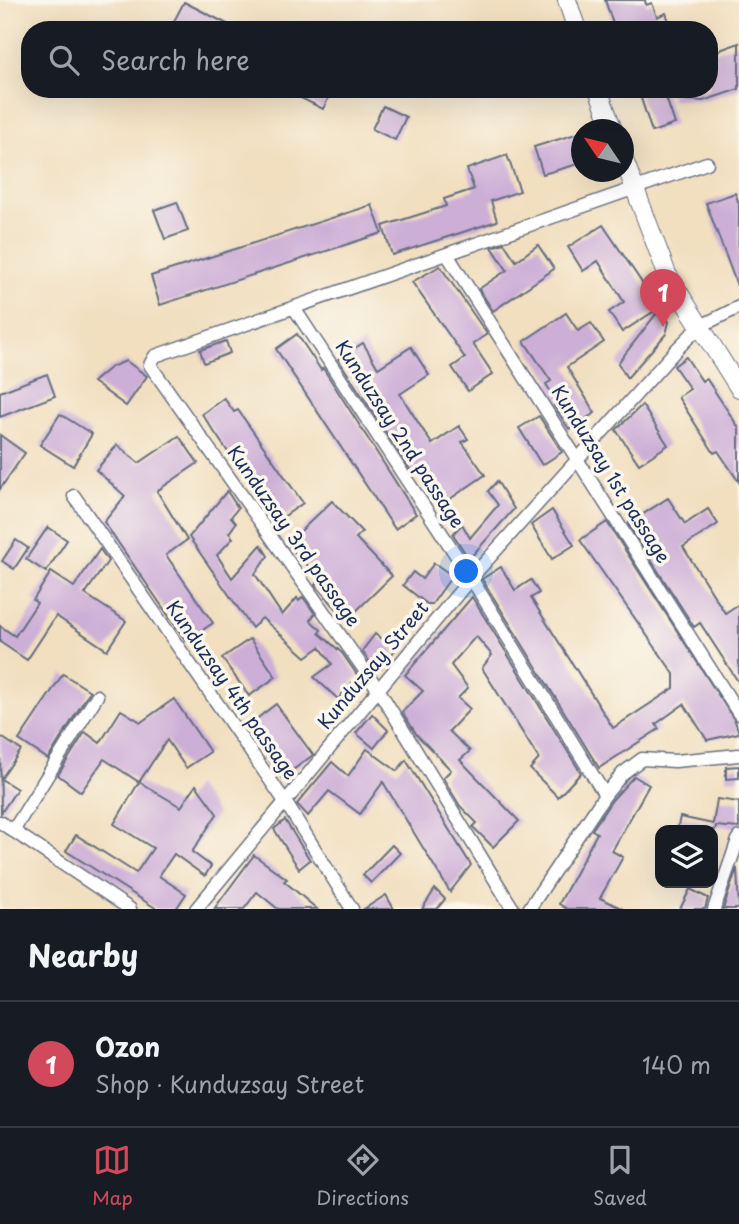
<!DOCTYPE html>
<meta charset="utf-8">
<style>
body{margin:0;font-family:"Playpen Sans",sans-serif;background:#242831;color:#f1f3f6}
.controls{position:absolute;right:21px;bottom:21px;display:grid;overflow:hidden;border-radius:14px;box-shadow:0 7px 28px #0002}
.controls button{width:63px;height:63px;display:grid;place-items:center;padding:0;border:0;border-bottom:2px solid #363941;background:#171b24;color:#f1f3f6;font:35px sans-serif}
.compass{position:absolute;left:571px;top:119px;width:63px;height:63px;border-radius:50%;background:#171b24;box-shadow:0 7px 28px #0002;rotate:305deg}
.you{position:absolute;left:467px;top:572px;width:24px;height:24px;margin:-18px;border:5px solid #fff;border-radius:50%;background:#1a73e8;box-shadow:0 0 0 10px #1a73e833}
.badge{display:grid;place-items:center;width:46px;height:46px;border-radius:50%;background:#d1495b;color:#fff;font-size:23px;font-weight:700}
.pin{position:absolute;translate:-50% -58px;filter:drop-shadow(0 2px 4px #0008)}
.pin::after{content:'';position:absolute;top:37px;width:24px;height:21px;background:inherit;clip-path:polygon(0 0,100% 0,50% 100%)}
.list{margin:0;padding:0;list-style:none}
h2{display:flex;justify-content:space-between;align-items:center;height:91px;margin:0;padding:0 28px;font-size:30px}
h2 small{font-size:23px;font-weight:400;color:#9ea1a6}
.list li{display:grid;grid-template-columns:46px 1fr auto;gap:21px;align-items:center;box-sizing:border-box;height:126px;padding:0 28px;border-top:2px solid #363941}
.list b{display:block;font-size:26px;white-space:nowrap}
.list p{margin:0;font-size:23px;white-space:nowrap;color:#9ea1a6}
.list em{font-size:23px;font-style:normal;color:#9ea1a6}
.icon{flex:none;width:38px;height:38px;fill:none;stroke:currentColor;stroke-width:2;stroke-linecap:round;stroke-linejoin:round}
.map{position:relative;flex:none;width:739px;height:909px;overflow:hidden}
.search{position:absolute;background:#171b24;box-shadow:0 7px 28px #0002;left:21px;right:21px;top:21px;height:77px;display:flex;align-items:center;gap:18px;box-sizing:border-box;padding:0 24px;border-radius:28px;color:#9ea1a6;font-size:26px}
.sheet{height:217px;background:#171b24}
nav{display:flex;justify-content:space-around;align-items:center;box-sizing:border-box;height:98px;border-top:2px solid #363941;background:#171b24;font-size:19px;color:#9ea1a6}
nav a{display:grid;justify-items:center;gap:4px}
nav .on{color:#d1495b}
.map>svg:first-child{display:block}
.building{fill:#ccaed7}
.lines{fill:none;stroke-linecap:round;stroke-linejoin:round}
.street-casing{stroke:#666d80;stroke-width:15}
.secondary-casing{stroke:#666d80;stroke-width:20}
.street{stroke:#fff;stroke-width:12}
.secondary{stroke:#fff;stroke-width:18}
.labels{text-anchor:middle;stroke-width:7;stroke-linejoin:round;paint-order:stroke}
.street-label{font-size:19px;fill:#1b2f5e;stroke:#fbf7ec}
</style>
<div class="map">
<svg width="739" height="909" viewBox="0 0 739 909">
<rect width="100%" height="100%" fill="#fbf7ec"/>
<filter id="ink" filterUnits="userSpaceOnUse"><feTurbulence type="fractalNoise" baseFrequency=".0143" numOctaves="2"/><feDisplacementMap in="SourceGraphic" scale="14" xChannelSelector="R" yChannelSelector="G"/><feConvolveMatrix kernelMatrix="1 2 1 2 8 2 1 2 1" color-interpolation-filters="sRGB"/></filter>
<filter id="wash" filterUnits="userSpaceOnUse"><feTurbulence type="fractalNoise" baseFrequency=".00686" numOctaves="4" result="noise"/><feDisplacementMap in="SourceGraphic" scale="28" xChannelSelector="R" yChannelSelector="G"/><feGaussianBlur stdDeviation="1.57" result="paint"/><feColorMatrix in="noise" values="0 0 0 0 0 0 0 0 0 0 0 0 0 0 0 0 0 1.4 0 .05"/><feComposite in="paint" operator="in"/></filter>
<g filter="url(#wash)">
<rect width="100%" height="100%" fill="#f1dfbf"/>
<g id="blocks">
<g class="building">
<path d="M605,0h40l1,5 6,-2 5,14 9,-4 6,17h-57z"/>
<path d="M184,2l55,28h-52l-14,-7z"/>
<path d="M739,43v46l-36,12 -32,-2v-10h38v-35z"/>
<path d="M283,89h50l-10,20z"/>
<path d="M638,89h25l12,35 -23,8z"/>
<path d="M383,106l23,11 -11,23 -23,-11z"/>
<path d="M582,132v31l-39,11 -9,-27z"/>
<path d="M507,155l13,36 -29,10 6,20 -105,34 -9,-29 63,-20 -2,-7 30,-10 -7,-20z"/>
<path d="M735,193l4,11 -1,84 -32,-85z"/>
<path d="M177,202l11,29 -23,8 -11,-29z"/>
<path d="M372,205l10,28 -222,72 -9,-29z"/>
<path d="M603,225l56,83 -37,24 -13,-20 15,-10 -10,-16 -16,-25 -15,10 -15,-24z"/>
<path d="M504,243l12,18 22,-16 16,24 -61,42 -14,-22 28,-19 -15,-23z"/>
<path d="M440,266l47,68 -14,10 20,30 -25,17 -16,-24 13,-9 -53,-76z"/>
<path d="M660,309l9,13 -3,12 -39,44 -9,-15z"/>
<path d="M566,313l12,18 13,-8 13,19 -37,25 28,46 -26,16 -15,-23 4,-2 -12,-20 5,-3 -27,-40z"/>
<path d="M297,334l24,36 2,-2 93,146 -21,15 -119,-180z"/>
<path d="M226,341l4,12 -26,10 -4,-13z"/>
<path d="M363,343l15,25 33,-21 18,28 -29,19 32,50 27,-18 9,13 -6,3 23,33 -41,28 -23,-34 -8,5 -75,-115z"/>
<path d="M686,357l16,24 4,-3 33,50v54l-21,-31 -4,2 -36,-56 12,-8 -16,-23z"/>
<path d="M126,361l21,15 -21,30 -33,-24 18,-15z"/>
<path d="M47,374l8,22 -55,21v-25z"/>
<path d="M224,398l10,14 4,-2 65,93 -27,19 -74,-108z"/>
<path d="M642,405l26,40 -29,19 -23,-34z"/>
<path d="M60,414l32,20 -19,32 -33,-21z"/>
<path d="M539,416l23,36 -20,13 -23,-37z"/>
<path d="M0,435l25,18 -25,36z"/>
<path d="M179,436l19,27 -41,28 30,49 -21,15 47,68 -27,18 -82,-119 21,-26 -29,-26 21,-25 22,18z"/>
<path d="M497,481l17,28 -45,50 -16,-25 9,-10 8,14 28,-33 -10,-14z"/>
<path d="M227,491l11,17 -7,9 5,6 -7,10 4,5 -16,17 15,23 29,-33 7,11 -13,18 27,41 15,-17 2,3 4,-4 12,17 -5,6 11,10 -2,3 23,20 16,23 -20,23 -24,-22 18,-13 -12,-17 -14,10 -44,-39 -10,10 -63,-91z"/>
<path d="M668,498l17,26 23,-15 10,15 -35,23 42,66 14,-9v79l-39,-60 -6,4 -66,-103z"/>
<path d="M332,501l30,31 -6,6 36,38 -45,44 -32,-35 6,-6 -34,-35z"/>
<path d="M552,510l22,35 -22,14 -21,-34z"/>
<path d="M607,522l128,199 4,12 -32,7 -23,-36 -28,20 3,5 -60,39 -5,-8 -112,-181 19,-12 14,23 16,-10 8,13 -8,5 82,130 61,-40v-14l-94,-134z"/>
<path d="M48,527l19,13 -21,32 -20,-13z"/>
<path d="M16,540l12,8 -14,21 -12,-8z"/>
<path d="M100,549l8,12 -23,33 41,27 -19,29 -51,-34 -29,44 -27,-18v-16l15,10 22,-33 -4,-3 18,-28 23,15z"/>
<path d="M434,563l16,11v5l-18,25h-5l-24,-19 10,-13 9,7z"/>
<path d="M472,597l109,176 -23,24 -28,-28 9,-10 -57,-91 10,-13 -16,-19 -25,29 17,23 -10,10 12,11 -21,22 21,20 -10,9 59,61 -26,26 -20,-20 4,-4 -17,-17 -17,-28 8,-8 -34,-35 -15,-23 21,-21 -18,-16z"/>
<path d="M375,634l20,16 -14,19 -11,-7 -8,-11z"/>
<path d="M250,639l26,38 -27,19 -27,-38z"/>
<path d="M63,674l27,17 -42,68 -29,-19z"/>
<path d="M174,699l36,53 -24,16 -19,-28 -28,42 -35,-23 -23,33 -23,-17 27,-43 15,11 21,-33 20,12z"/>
<path d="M276,704l37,51 -31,23 -36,-51z"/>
<path d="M372,714l16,16 -14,18 -18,-15z"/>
<path d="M0,736l21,14 -20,29 16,10 -16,24z"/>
<path d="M367,749l30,22 9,-11 65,105 -21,27 -67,-110 -23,32 -31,-23 -21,25 -11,-12 35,-42 16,14z"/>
<path d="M739,766v12l-13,1v-12z"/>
<path d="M634,776l15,9 -37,66 11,6 -23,41 23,11h-56l-8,-5 38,-71 -5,-3 20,-30z"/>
<path d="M139,782l42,25 15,-22 21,29 -25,38 19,14 -6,10 -31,-22 -15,22 27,18 -10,15h-19l-91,-58 10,-16 60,38 17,-25 -39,-24z"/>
<path d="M717,799l22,3v26l-23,-2 -1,4h-38l3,-13 33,7z"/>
<path d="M285,820l25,40 -11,9 -25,-40z"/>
<path d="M392,845l8,8 -29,30 -8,-8z"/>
<path d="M254,855l33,24 -3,2 33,28h-39l-21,-17 -13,17h-30z"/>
<path d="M737,868l2,41h-16z"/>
<path d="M435,889l10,10 -8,10h-15z"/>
<path d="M690,889l18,9 -3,11h-25z"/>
<path d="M386,895l8,14h-30z"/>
</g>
</g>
</g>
<g filter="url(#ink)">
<use href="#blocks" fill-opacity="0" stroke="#666d80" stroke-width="2"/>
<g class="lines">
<g class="street-casing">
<g id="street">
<path d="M448,256l291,458"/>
<path d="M294,308l177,270 134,217"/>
<path d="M74,496l212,307 66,106"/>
<path d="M0,822l130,87"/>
<path d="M13,831l84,-135"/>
<path d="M196,909l275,-331 205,-228 23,-23 40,-20"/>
<path d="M513,909l-135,-220 -228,-324 5,-9 552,-193"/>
<path d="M529,909l76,-114 18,-22 19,-14 33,2 64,-6"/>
<path d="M714,909l25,-72"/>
</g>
</g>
<g class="secondary-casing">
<g id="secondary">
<path d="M567,0l10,30"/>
<path d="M598,89l15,41"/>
<path d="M624,160l43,114 72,114"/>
</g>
</g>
<use href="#street" class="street"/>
<use href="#secondary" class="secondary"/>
</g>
</g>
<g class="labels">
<g class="street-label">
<text transform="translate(400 434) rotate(57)" y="7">Kunduzsay 2nd passage</text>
<text transform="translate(611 474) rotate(58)" y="7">Kunduzsay 1st passage</text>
<text transform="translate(294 536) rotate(55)" y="7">Kunduzsay 3rd passage</text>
<text transform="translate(373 665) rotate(-50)" y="7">Kunduzsay Street</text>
<text transform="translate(232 690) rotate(55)" y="7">Kunduzsay 4th passage</text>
</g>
</g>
</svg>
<div class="controls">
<button><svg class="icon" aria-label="layers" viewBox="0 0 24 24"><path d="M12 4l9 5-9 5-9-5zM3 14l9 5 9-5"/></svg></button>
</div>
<svg class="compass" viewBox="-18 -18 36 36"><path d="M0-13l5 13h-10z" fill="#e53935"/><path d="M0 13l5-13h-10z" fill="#9ea1a6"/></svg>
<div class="you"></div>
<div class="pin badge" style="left:663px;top:327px">1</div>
<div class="search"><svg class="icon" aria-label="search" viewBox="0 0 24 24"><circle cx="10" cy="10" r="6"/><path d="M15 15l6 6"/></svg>Search here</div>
</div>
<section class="sheet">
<h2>Nearby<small></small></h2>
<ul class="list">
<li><span class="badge">1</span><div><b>Ozon</b><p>Shop · Kunduzsay Street</p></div><em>140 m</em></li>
</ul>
</section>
<nav>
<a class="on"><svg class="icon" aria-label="map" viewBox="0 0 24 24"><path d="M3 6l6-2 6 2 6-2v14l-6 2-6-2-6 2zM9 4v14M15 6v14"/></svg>Map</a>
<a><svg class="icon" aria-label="directions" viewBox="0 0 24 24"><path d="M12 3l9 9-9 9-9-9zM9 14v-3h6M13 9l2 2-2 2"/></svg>Directions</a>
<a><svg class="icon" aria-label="saved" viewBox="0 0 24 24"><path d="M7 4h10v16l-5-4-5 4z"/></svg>Saved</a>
</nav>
